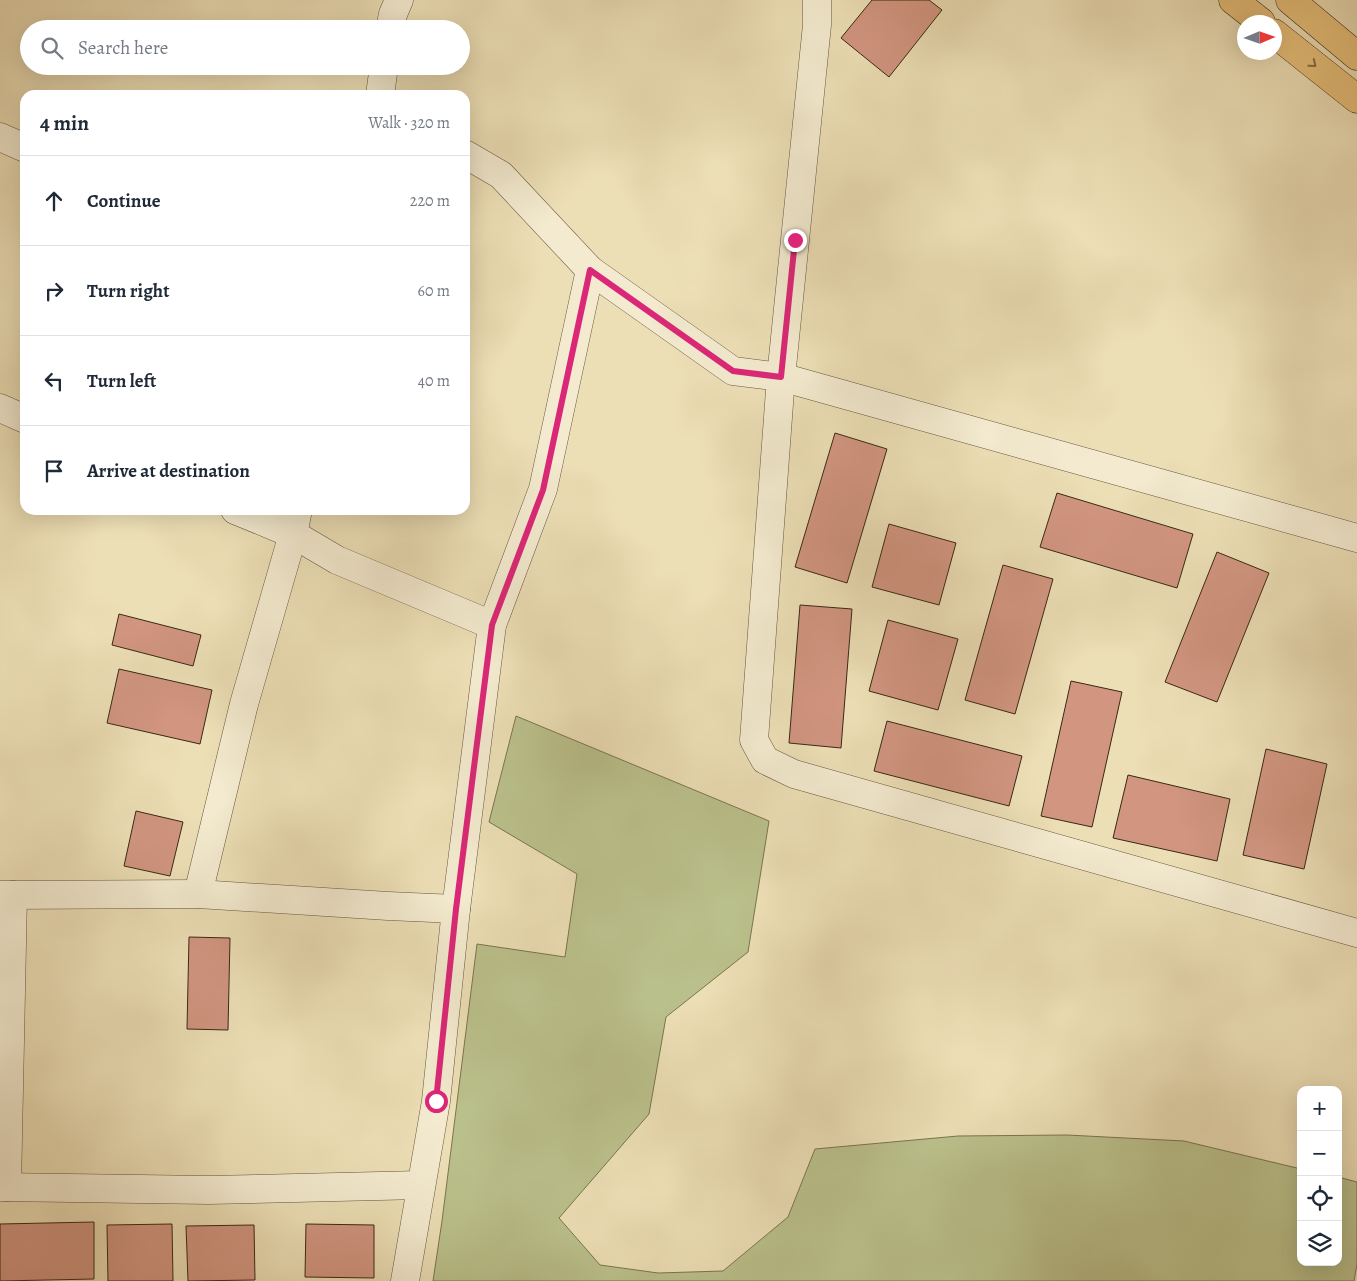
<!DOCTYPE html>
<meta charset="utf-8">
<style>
body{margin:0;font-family:Alegreya,serif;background:#f6f6f7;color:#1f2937}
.controls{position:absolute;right:15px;bottom:15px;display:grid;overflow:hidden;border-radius:10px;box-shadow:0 5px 20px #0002}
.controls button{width:45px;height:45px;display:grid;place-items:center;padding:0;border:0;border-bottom:1px solid #e0e1e3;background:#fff;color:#1f2937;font:25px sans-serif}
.compass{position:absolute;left:1237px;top:15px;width:45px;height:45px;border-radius:50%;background:#fff;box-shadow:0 5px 20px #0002;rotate:88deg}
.stop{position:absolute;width:15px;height:15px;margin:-11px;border:4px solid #db2777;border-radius:50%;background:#fff}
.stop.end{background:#db2777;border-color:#fff;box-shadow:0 1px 5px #0008}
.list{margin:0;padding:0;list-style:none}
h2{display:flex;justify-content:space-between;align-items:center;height:65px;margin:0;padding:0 20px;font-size:21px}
h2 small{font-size:16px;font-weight:400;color:#747a83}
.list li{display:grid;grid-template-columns:32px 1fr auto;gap:15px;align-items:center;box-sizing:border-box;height:90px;padding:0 20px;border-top:1px solid #e0e1e3}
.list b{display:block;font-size:19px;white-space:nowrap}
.list em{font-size:16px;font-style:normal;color:#747a83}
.icon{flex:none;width:28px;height:28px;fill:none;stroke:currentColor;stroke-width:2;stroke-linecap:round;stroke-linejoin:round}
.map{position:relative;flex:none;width:1357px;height:1281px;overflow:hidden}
.search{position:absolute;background:#fff;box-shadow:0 5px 20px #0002;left:20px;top:20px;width:450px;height:55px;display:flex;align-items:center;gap:12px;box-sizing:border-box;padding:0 18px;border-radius:28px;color:#747a83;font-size:19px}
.panel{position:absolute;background:#fff;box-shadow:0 5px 20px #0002;left:20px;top:90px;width:450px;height:425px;border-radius:15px}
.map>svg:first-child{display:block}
.green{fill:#bac08b;stroke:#7a7450}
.building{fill:#d19580;stroke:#392816}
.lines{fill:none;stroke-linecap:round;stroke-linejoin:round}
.minor-casing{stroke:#66563e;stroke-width:29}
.major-casing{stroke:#392816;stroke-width:29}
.minor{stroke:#f3eacf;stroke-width:28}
.major{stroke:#e6bf7a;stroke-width:28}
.oneway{stroke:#876c43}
.route{stroke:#db2777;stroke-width:6}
</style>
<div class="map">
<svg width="1357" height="1281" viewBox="0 0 1357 1281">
<rect width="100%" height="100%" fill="#ecdeb5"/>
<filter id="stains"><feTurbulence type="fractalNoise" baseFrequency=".004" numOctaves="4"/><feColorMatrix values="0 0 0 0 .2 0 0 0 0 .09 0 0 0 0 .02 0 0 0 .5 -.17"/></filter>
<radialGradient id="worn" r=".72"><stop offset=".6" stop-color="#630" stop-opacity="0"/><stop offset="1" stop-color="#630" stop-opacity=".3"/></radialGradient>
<path class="green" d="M516,716l253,105 -21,131 -82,65 -17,97 -90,104 41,47 58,8 65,-2 65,-54 27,-68 143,-13 109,-1 117,6 117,28v93h37v-85l19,5v82l-3,17h-921l9,-60 35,-277 88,13 12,-83 -88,-52z"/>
<g class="building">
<path d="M872,0h57l13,10 -53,67 -48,-39z"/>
<path d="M835,433l52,16 -40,134 -52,-16z"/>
<path d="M1057,493l136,41 -16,54 -137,-41z"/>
<path d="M889,524l67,19 -17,62 -67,-18z"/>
<path d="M1217,552l52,21 -52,129 -52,-20z"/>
<path d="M1003,565l50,14 -38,135 -50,-14z"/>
<path d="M800,605l52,4 -11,139 -52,-5z"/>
<path d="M119,614l82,21 -8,31 -81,-21z"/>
<path d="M888,620l70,19 -20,71 -69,-19z"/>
<path d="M119,669l93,21 -12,54 -93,-21z"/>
<path d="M1071,681l51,11 -30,135 -51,-11z"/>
<path d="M887,721l135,35 -13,50 -135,-35z"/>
<path d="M1266,749l61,15 -23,105 -61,-14z"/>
<path d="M1128,775l102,24 -13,62 -104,-23z"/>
<path d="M136,811l47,11 -13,54 -46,-10z"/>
<path d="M189,937l41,1 -2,92 -41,-1z"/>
<path d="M94,1222v57l-94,2v-57z"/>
<path d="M172,1224l1,57h-65l-1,-56z"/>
<path d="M306,1224l68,1v53l-69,-1z"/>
<path d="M254,1225l1,55 -67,1 -2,-55z"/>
</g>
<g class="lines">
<g class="minor-casing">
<g id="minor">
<path d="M817,0v25l-36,352 -27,363 11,20 29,14 563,159"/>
<path d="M390,29l3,-15 6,-14"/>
<path d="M380,95l4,-29"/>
<path d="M0,137l25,11"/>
<path d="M465,154l36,21 89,95 143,101 48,6 576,161"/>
<path d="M0,408l25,11"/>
<path d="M235,510l58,24 44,26 155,65"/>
<path d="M198,894l46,-190 49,-170 5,-24"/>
<path d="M0,895l198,-1 190,12 68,3"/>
<path d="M0,1187l209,3 212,-5"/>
<path d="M7,1187l6,-292"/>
<path d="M405,1281l31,-180 20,-192 36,-284 51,-136 47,-219"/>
</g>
</g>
<g class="major-casing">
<g id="major">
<path d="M1233,0l28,22"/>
<path d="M1290,0l67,56"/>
<path d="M1274,33l83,66"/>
</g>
</g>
<use href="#minor" class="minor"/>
<use href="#major" class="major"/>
</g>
<defs><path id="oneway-chevron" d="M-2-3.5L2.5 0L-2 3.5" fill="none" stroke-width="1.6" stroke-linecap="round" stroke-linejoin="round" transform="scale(1.25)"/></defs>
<use class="oneway" href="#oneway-chevron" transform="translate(1313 64) rotate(39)"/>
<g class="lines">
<path class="route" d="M436,1101l20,-192 36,-284 51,-135 47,-220 143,101 48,6 14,-137"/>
</g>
<rect width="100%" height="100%" filter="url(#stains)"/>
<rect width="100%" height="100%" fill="url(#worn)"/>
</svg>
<div class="controls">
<button>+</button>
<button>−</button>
<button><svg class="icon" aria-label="locate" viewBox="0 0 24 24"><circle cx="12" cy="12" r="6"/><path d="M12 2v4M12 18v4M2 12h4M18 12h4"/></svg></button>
<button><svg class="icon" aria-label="layers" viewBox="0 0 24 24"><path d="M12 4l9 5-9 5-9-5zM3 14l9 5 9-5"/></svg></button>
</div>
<svg class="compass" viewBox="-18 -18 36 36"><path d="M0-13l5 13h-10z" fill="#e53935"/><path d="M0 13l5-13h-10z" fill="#747a83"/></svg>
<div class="stop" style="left:436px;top:1101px"></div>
<div class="stop end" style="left:795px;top:240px"></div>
<div class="search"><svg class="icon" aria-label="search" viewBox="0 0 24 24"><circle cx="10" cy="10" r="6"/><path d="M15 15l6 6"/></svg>Search here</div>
<section class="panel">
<h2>4 min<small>Walk · 320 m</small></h2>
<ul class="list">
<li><svg class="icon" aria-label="ahead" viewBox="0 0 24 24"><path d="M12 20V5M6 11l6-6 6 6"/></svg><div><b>Continue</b></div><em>220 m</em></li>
<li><svg class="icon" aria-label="right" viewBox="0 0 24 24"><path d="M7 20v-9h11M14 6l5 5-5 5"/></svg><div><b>Turn right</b></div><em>60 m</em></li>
<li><svg class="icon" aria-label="left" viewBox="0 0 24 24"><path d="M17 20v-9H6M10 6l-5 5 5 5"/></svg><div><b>Turn left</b></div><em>40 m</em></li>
<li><svg class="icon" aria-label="arrive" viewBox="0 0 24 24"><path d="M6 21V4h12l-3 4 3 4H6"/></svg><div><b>Arrive at destination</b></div></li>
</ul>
</section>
</div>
